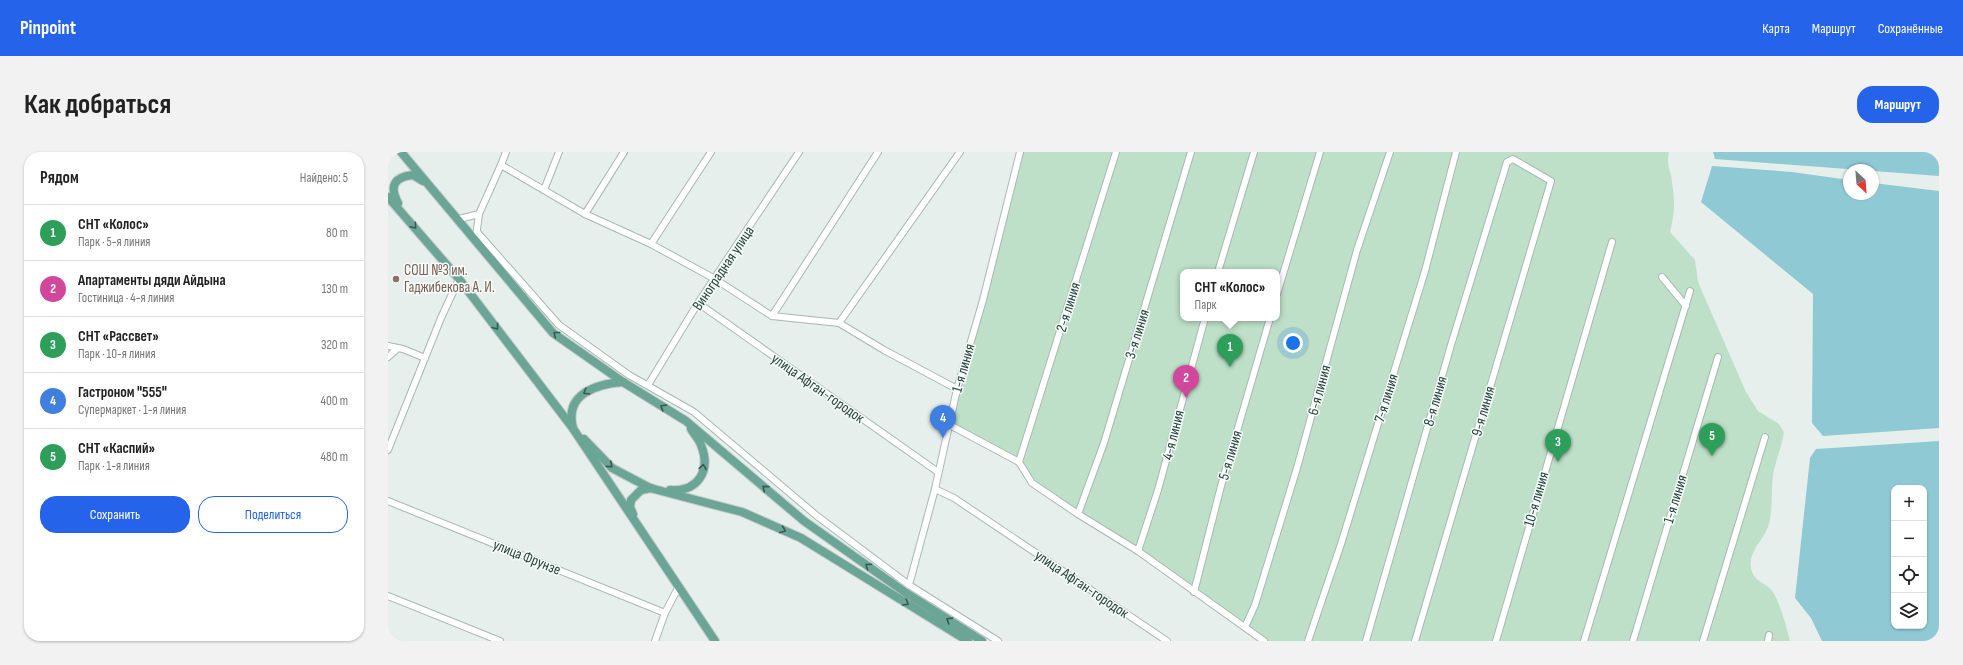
<!DOCTYPE html>
<html lang="ru">
<meta charset="utf-8">
<style>
body{margin:0;font-family:"Sofia Sans Condensed",sans-serif;background:#f2f2f2;color:#222}
.controls{position:absolute;right:12px;bottom:12px;display:grid;overflow:hidden;border-radius:8px;box-shadow:0 1px 3px #0004}
.controls button{width:36px;height:36px;display:grid;place-items:center;padding:0;border:0;border-bottom:1px solid #e0e0e0;background:#fff;color:#222;font:20px sans-serif}
.compass{position:absolute;left:1455px;top:12px;width:36px;height:36px;border-radius:50%;background:#fff;box-shadow:0 1px 3px #0004;rotate:154deg}
.you{position:absolute;left:905px;top:191px;width:14px;height:14px;margin:-10px;border:3px solid #fff;border-radius:50%;background:#1a73e8;box-shadow:0 0 0 6px #1a73e833}
.badge{display:grid;place-items:center;width:26px;height:26px;border-radius:50%;background:#2563eb;color:#fff;font-size:13px;font-weight:700}
.pin{position:absolute;translate:-50% -33px;filter:drop-shadow(0 1px 2px #0008)}
.pin::after{content:'';position:absolute;top:21px;width:14px;height:12px;background:inherit;clip-path:polygon(0 0,100% 0,50% 100%)}
.popup{position:absolute;left:792px;top:117px;width:100px;height:52px;box-sizing:border-box;display:grid;place-content:center;border-radius:8px;background:#fff;filter:drop-shadow(0 1px 3px #0005);font-size:13px;white-space:nowrap;color:#767676}
.popup b{font-size:15px;color:#222}
.popup::after{content:'';position:absolute;left:50%;top:100%;margin-left:-8px;border:8px solid transparent;border-top-color:#fff}
.list{margin:0;padding:0;list-style:none}
h2{display:flex;justify-content:space-between;align-items:center;height:52px;margin:0;padding:0 16px;font-size:17px}
h2 small{font-size:13px;font-weight:400;color:#767676}
.list li{display:grid;grid-template-columns:26px 1fr auto;gap:12px;align-items:center;box-sizing:border-box;height:56px;padding:0 16px;border-top:1px solid #e0e0e0}
.list b{display:block;font-size:15px;white-space:nowrap}
.list p{margin:0;font-size:13px;white-space:nowrap;color:#767676}
.list em{font-size:13px;font-style:normal;color:#767676}
.actions{display:flex;gap:8px;padding:12px 16px}
.actions a{flex:1;padding:9px 0;border:1px solid #2563eb;border-radius:16px;text-align:center;font-size:14px;color:#2563eb}
.actions .main{background:#2563eb;color:#fff}
.icon{flex:none;width:22px;height:22px;fill:none;stroke:currentColor;stroke-width:2;stroke-linecap:round;stroke-linejoin:round}
.map{position:relative;flex:none;width:1551px;height:489px;overflow:hidden;border-radius:16px}
header{display:flex;align-items:center;gap:24px;box-sizing:border-box;height:56px;padding:0 20px;background:#2563eb;color:#fff}
header strong{font-size:19px}
nav{display:flex;gap:22px;margin-inline-start:auto;font-size:14px}
.intro{display:flex;align-items:center;justify-content:space-between;box-sizing:border-box;height:96px;padding:0 24px}
h1{margin:0;font-size:28px}
.button{padding:10px 18px;border-radius:16px;background:#2563eb;color:#fff;font-size:14px;font-weight:700}
main{display:flex;gap:24px;padding:0 24px}
aside{flex:1;background:#fff;border-radius:16px;box-shadow:0 1px 3px #0004}
.map>svg:first-child{display:block}
.green{fill:#bfe0c8;fill-rule:evenodd}
.water{fill:#8ec9d4;fill-rule:evenodd}
.lines{fill:none;stroke-linecap:round;stroke-linejoin:round}
.minor-casing{stroke:#a8b8b2;stroke-width:8}
.major-casing{stroke:#c2cac8;stroke-width:10}
.minor{stroke:#fff;stroke-width:6}
.major{stroke:#6aa596;stroke-width:8}
.oneway{stroke:#365b51}
.education-dot{fill:#8d6e63;stroke:#f7fbf9;stroke-width:1.5}
.labels{text-anchor:middle;stroke-width:3;stroke-linejoin:round;paint-order:stroke}
.street-label{font-size:15px;fill:#24423a;stroke:#f7fbf9}
.education-label{font-size:15px;fill:#785e54;stroke:#f7fbf9;text-anchor:start}
</style>
<header>
<strong>Pinpoint</strong>
<nav><a>Карта</a><a>Маршрут</a><a>Сохранённые</a></nav>
</header>
<div class="intro"><h1>Как добраться</h1><a class="button">Маршрут</a></div>
<main>
<aside>
<h2>Рядом<small>Найдено: 5</small></h2>
<ul class="list">
<li><span class="badge" style="background:#2e9e5b">1</span><div><b>СНТ «Колос»</b><p>Парк · 5-я линия</p></div><em>80 m</em></li>
<li><span class="badge" style="background:#d1479c">2</span><div><b>Апартаменты дяди Айдына</b><p>Гостиница · 4-я линия</p></div><em>130 m</em></li>
<li><span class="badge" style="background:#2e9e5b">3</span><div><b>СНТ «Рассвет»</b><p>Парк · 10-я линия</p></div><em>320 m</em></li>
<li><span class="badge" style="background:#3f7fe0">4</span><div><b>Гастроном &quot;555&quot;</b><p>Супермаркет · 1-я линия</p></div><em>400 m</em></li>
<li><span class="badge" style="background:#2e9e5b">5</span><div><b>СНТ «Каспий»</b><p>Парк · 1-я линия</p></div><em>480 m</em></li>
</ul>
<div class="actions"><a class="main">Сохранить</a><a>Поделиться</a></div>
</aside>
<div class="map">
<svg width="1551" height="489" viewBox="0 0 1551 489">
<rect width="100%" height="100%" fill="#e6efeb"/>
<path class="green" d="M630,0h651c-3,15 2,17 3,30 3,21 3,30 -2,50l25,28 3,22 48,110 12,19 21,13 5,8c-2,13 -7,25 -10,38 -4,19 0,39 -6,57 -6,16 -24,28 -15,47 3,8 15,10 20,18 8,14 13,33 17,49h-523l-76,-53 -142,-95 -12,-10 -14,-20 -53,-31 -25,-12 31,-107zM795,120h94v46h-94z"/>
<g class="water">
<path d="M1325,0h226v24l-224,-17z"/>
<path d="M1324,14l80,6 57,8v14h24v-11l66,8v237l-116,8 -11,-13 1,-129 -112,-92z"/>
<path d="M1551,289v200h-117l-11,-23 -16,-20 15,-140 6,-9zM1506,336h30v138h-30z"/>
</g>
<g class="lines">
<g class="minor-casing">
<g id="minor">
<path d="M113,13l84,49 66,30 64,35 57,37 67,7 45,27 73,39"/>
<path d="M156,38l15,-38"/>
<path d="M197,62l39,-62"/>
<path d="M71,67l20,-5"/>
<path d="M89,80l82,93 70,50 65,37 123,104 92,69 89,56"/>
<path d="M88,85l3,-23 22,-49 5,-13"/>
<path d="M263,92l60,-92"/>
<path d="M830,120l36,-120"/>
<path d="M1274,125l24,29"/>
<path d="M889,142l43,-142"/>
<path d="M310,151l240,169"/>
<path d="M384,164l106,-164"/>
<path d="M451,171l121,-171"/>
<path d="M0,194l15,3 22,9"/>
<path d="M0,205l9,-8"/>
<path d="M260,233l50,-82 101,-151"/>
<path d="M560,272l71,38 13,21 46,31 60,37 126,90"/>
<path d="M0,298l53,-132 18,-39"/>
<path d="M631,310l97,-310"/>
<path d="M547,337l19,9 213,143"/>
<path d="M0,349l277,112"/>
<path d="M690,362l26,-71 87,-291"/>
<path d="M750,399l20,-61 47,-172"/>
<path d="M521,433l26,-96 22,-100 26,-89 37,-148"/>
<path d="M806,440l27,-106 49,-168"/>
<path d="M0,444l112,45"/>
<path d="M857,475l10,-22 42,-137 60,-218 33,-98"/>
<path d="M267,489l10,-28 13,-25"/>
<path d="M920,489l33,-97 84,-273 31,-119"/>
<path d="M978,489l85,-296 56,-183 6,-3 38,22 -136,460"/>
<path d="M1108,489l116,-399"/>
<path d="M1196,489l106,-350"/>
<path d="M1245,489l85,-284"/>
<path d="M1315,489l62,-204"/>
<path d="M1380,489l1,-6"/>
</g>
</g>
<g class="major-casing">
<g id="major">
<path d="M13,0l152,181 70,49 63,39 118,100 102,72 76,48"/>
<path d="M0,45l71,82 113,148 143,214"/>
<path d="M10,51c-9,-17 -4,-26 15,-28l10,6"/>
<path d="M185,276c-9,-34 23,-44 50,-46"/>
<path d="M196,287l28,29 38,20 92,24 59,26 167,103"/>
<path d="M282,338c29,2 41,-20 31,-45 -2,-6 -7,-11 -10,-16"/>
<path d="M245,362l-3,-7 1,-7 10,-10 10,-2"/>
</g>
</g>
<use href="#minor" class="minor"/>
<use href="#major" class="major"/>
</g>
<defs><path id="oneway-chevron" d="M-2-3.5L2.5 0L-2 3.5" fill="none" stroke-width="1.6" stroke-linecap="round" stroke-linejoin="round"/></defs>
<g class="oneway">
<use href="#oneway-chevron" transform="translate(26 74) rotate(50)"/>
<use href="#oneway-chevron" transform="translate(108 175) rotate(53)"/>
<use href="#oneway-chevron" transform="translate(168 182) rotate(-141)"/>
<use href="#oneway-chevron" transform="translate(198 240) rotate(149)"/>
<use href="#oneway-chevron" transform="translate(275 255) rotate(-148)"/>
<use href="#oneway-chevron" transform="translate(222 313) rotate(41)"/>
<use href="#oneway-chevron" transform="translate(315 315) rotate(-81)"/>
<use href="#oneway-chevron" transform="translate(377 336) rotate(-140)"/>
<use href="#oneway-chevron" transform="translate(395 378) rotate(23)"/>
<use href="#oneway-chevron" transform="translate(480 414) rotate(-145)"/>
<use href="#oneway-chevron" transform="translate(518 451) rotate(31)"/>
<use href="#oneway-chevron" transform="translate(561 468) rotate(-148)"/>
</g>
<circle class="education-dot" cx="8" cy="127" r="4"/>
<g class="labels">
<g class="street-label">
<text transform="translate(335 116) rotate(-56)" y="5">Виноградная улица</text>
<text transform="translate(680 155) rotate(-73)" y="5">2-я линия</text>
<text transform="translate(749 182) rotate(-73)" y="5">3-я линия</text>
<text transform="translate(575 216) rotate(-74)" y="5">1-я линия</text>
<text transform="translate(430 236) rotate(35)" y="5">улица Афган-городок</text>
<text transform="translate(931 238) rotate(-75)" y="5">6-я линия</text>
<text transform="translate(998 246) rotate(-73)" y="5">7-я линия</text>
<text transform="translate(1047 249) rotate(-74)" y="5">8-я линия</text>
<text transform="translate(1095 259) rotate(-74)" y="5">9-я линия</text>
<text transform="translate(785 283) rotate(-76)" y="5">4-я линия</text>
<text transform="translate(842 303) rotate(-74)" y="5">5-я линия</text>
<text transform="translate(1148 347) rotate(-74)" y="5">10-я линия</text>
<text transform="translate(1287 347) rotate(-73)" y="5">1-я линия</text>
<text transform="translate(139 405) rotate(22)" y="5">улица Фрунзе</text>
<text transform="translate(694 432) rotate(34)" y="5">улица Афган-городок</text>
</g>
<g class="education-label">
<text x="16" y="123">СОШ №3 им.<tspan x="16" dy="17">Гаджибекова А. И.</tspan></text>
</g>
</g>
</svg>
<div class="controls">
<button>+</button>
<button>−</button>
<button><svg class="icon" aria-label="locate" viewBox="0 0 24 24"><circle cx="12" cy="12" r="6"/><path d="M12 2v4M12 18v4M2 12h4M18 12h4"/></svg></button>
<button><svg class="icon" aria-label="layers" viewBox="0 0 24 24"><path d="M12 4l9 5-9 5-9-5zM3 14l9 5 9-5"/></svg></button>
</div>
<svg class="compass" viewBox="-18 -18 36 36"><path d="M0-13l5 13h-10z" fill="#e53935"/><path d="M0 13l5-13h-10z" fill="#767676"/></svg>
<div class="you"></div>
<div class="pin badge" style="left:842px;top:215px;background:#2e9e5b">1</div>
<div class="popup"><b>СНТ «Колос»</b>Парк</div>
<div class="pin badge" style="left:798px;top:246px;background:#d1479c">2</div>
<div class="pin badge" style="left:1170px;top:310px;background:#2e9e5b">3</div>
<div class="pin badge" style="left:555px;top:286px;background:#3f7fe0">4</div>
<div class="pin badge" style="left:1324px;top:304px;background:#2e9e5b">5</div>
</div>
</main>
